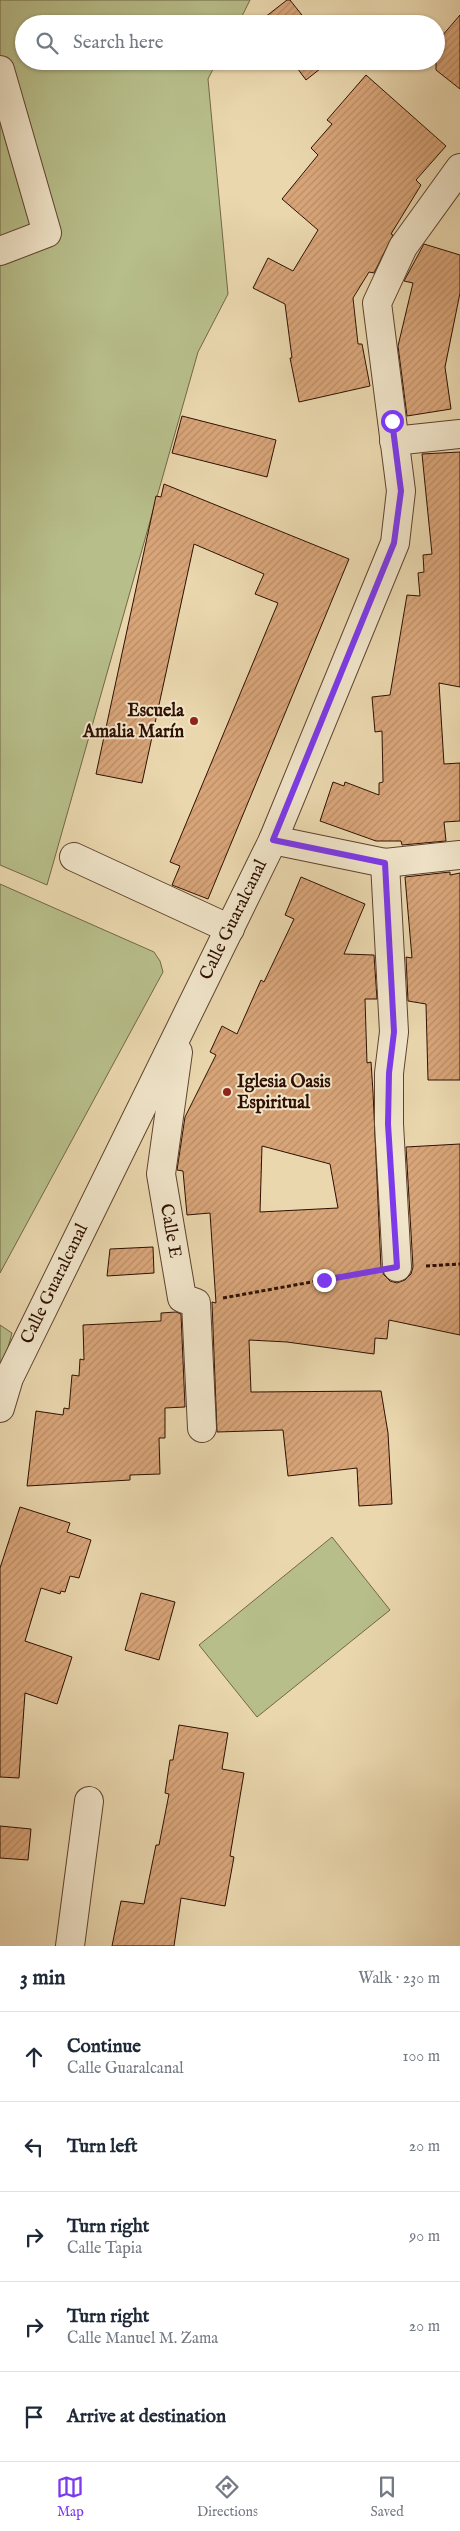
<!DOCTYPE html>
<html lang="en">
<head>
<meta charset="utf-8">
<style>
	:root { --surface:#fff; --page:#f2f2f3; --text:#1f2937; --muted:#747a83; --line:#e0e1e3; --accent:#7c3aed }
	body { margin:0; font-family:"IM FELL English",serif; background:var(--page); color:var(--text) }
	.stop { position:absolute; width:15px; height:15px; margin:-11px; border:4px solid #7c3aed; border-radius:50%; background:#fff }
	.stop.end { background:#7c3aed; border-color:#fff; box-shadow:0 1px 5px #0008 }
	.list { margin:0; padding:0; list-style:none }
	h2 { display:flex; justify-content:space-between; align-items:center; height:65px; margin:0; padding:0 20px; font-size:21px }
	h2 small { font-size:16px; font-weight:400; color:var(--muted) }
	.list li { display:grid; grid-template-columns:32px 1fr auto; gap:15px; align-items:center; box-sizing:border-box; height:90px; padding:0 20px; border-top:1px solid var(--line) }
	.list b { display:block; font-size:19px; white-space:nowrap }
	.list p { margin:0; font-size:16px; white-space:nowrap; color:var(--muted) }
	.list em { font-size:16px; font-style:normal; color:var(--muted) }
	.icon { flex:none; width:28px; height:28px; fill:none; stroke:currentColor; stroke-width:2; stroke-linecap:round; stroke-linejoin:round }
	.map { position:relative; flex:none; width:460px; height:1946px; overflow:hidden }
	.search { position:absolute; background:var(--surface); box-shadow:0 1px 4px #0004; left:15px; right:15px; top:15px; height:55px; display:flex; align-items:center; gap:12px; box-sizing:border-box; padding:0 18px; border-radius:28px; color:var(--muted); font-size:19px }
	.sheet { height:515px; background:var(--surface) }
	nav { display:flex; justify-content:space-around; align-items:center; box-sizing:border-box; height:70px; border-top:1px solid var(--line); background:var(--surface); font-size:14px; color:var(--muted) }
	nav a { display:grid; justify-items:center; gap:2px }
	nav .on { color:var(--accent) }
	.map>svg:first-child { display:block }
	.park { fill:#b7be8a; stroke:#736746 }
	.building { fill:url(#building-hatch); stroke:#2f1003; fill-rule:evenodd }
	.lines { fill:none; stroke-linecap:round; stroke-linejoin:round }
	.minor-casing { stroke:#5e422e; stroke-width:30 }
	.path { stroke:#2f1003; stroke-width:3; stroke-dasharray:4 2.5; stroke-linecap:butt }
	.minor { stroke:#f1e5ca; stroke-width:28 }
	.route { stroke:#7c3aed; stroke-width:6 }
	.poi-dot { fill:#8f2418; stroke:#f1e5ca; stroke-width:2 }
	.labels { text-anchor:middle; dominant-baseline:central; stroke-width:4; stroke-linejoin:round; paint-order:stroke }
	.poi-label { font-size:18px; font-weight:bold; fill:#2f1003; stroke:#f1e5ca; text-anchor:end }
	.street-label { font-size:18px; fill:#2f1003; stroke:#f1e5ca }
</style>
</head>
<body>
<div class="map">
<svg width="460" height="1946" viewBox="0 0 460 1946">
	<defs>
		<pattern id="building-hatch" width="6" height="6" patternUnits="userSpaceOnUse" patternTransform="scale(1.25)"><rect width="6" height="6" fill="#d8a579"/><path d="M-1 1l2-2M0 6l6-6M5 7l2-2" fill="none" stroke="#ba8d67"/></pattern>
	</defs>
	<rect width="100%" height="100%" fill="#ead7ae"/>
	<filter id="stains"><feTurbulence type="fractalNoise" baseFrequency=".004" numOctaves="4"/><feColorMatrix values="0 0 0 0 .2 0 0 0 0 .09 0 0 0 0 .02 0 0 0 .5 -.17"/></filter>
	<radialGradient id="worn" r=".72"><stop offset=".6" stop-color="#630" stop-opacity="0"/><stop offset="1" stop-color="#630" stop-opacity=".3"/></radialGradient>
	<!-- park -->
	<g class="park">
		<polygon points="0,0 250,0 238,24 24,24 24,61 217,61 208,79 228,294 198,352 47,885 0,865"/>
		<polygon points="0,884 154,952 160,961 163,972 0,1273"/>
		<polygon points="0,1325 12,1333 0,1377"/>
		<polygon points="332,1537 390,1610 257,1717 199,1645"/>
	</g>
	<!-- building -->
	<g class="building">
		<polygon points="287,0 290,0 309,24 262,24 260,21"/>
		<polygon points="460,15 460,89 436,70 436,43"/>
		<polygon points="292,61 330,61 306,80"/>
		<polygon points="366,75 446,146 416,180 421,185 391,234 393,235 374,273 369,272 353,298 358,344 362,344 370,386 299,402 290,358 292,358 285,304 253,288 268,258 293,271 318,230 282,199 318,155 311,148 332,124 327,120"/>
		<polygon points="424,244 460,255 460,293 445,367 451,409 407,416 398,346 413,283 404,281"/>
		<polygon points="182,416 276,440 267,477 172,453"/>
		<polygon points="460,452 460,687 439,683 444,764 460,763 460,821 444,822 446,841 402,845 401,841 376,841 320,821 333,782 344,786 345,782 379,795 379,783 383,782 382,731 375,732 372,697 390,695 407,595 420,596 418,573 424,572 423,555 432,554 422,454"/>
		<polygon points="164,484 349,559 208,899 172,885 180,866 170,862 278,603 255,594 264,574 194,544 142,783 96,774 156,496 161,497"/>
		<polygon points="450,872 450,875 460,873 460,1080 428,1080 426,1004 408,1001 406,957 412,958 405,877"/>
		<path d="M301,877L365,904L344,954L374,955L377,999H365L367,1063L371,1062L373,1092L381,1268L384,1275L390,1281L397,1283L405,1280L411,1274L413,1267L406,1147L460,1144V1335L389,1320L387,1339L375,1338L374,1354L287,1342L249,1340L251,1392L381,1391L388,1433L392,1504L359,1506L357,1468L288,1476L283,1430L217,1432L212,1302L216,1303L210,1213L187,1215L183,1171L177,1170L185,1117L216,1055L210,1052L222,1026L237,1034L261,980L264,982L294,919L285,915ZM262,1146L330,1164L338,1208L260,1212Z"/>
		<polygon points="153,1247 154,1273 107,1276 110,1249"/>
		<polygon points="176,1312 181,1314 185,1407 165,1408 165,1438 159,1438 160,1474 130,1475 130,1480 27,1486 36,1411 63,1415 64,1408 69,1409 72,1375 79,1376 80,1359 84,1360 83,1325 161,1321 161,1313"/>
		<polygon points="20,1507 70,1523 67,1532 91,1540 79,1578 70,1576 65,1592 61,1591 60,1594 41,1588 25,1641 72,1657 57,1704 25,1693 19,1778 0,1777 0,1568"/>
		<polygon points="141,1593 175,1602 159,1660 125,1650"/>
		<polygon points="179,1725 228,1733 222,1769 244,1773 230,1856 234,1857 225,1906 181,1898 174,1946 112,1946 121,1901 144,1904 156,1845 159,1845 169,1794 165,1793 170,1760 173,1760"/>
		<polygon points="0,1826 31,1829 28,1860 0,1858"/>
	</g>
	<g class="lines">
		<defs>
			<g id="minor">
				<polyline points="0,70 47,233 0,251"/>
				<polyline points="394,441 460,434"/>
				<polyline points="273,840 385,863 460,855"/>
				<polyline points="74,857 230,929"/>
				<polyline points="385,863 394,1032 389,1073 389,1124 397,1267"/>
				<polyline points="178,1052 161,1174 182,1298 196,1303 202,1428"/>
				<polyline points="0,1408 9,1378 273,840 395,543 401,491 377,303 403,247 460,168"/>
				<polyline points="70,1946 89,1801"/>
			</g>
		</defs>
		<!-- minor casing -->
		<use href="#minor" class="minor-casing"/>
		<!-- path -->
		<g class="path">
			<polyline points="426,1266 460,1264"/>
			<polyline points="223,1298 367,1272"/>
		</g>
		<!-- minor -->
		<use href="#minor" class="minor"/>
	</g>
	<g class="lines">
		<!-- route -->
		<polyline class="route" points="324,1280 397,1267 388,1124 389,1073 394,1032 385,863 273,840 394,543 401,491 392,421"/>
	</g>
	<!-- markers -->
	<g class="poi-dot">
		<circle cx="194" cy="721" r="5"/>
		<circle cx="227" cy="1092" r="5"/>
	</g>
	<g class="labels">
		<!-- poi labels -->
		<g class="poi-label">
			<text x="184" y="711">Escuela<tspan x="184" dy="21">Amalia Marín</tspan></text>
			<text x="237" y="1082" text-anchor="start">Iglesia Oasis<tspan x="237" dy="21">Espiritual</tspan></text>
		</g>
		<!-- street labels -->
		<g class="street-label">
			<text transform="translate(234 920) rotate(-64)">Calle Guaralcanal</text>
			<text transform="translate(170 1231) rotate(80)">Calle E</text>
			<text transform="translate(55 1284) rotate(-64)">Calle Guaralcanal</text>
		</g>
	</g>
	<rect width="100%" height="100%" filter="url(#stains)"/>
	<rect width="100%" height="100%" fill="url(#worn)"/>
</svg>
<div class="stop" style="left:392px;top:421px"></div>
<div class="stop end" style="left:324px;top:1280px"></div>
<div class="search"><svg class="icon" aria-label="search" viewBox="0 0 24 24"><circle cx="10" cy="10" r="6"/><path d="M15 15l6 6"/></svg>Search here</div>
</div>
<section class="sheet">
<h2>3 min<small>Walk · 230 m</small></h2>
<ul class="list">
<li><svg class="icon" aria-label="ahead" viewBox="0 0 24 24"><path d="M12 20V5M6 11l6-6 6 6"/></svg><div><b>Continue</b><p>Calle Guaralcanal</p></div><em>100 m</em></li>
<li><svg class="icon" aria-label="left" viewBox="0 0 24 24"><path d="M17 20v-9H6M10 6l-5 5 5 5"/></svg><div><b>Turn left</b></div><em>20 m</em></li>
<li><svg class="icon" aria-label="right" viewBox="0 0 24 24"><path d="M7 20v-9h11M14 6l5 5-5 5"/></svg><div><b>Turn right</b><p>Calle Tapia</p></div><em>90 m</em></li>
<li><svg class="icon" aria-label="right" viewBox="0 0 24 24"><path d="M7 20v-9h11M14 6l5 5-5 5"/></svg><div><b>Turn right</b><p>Calle Manuel M. Zama</p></div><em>20 m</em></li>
<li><svg class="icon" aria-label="arrive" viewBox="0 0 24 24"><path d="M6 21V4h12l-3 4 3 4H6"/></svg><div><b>Arrive at destination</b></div></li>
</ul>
</section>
<nav>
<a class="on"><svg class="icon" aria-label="map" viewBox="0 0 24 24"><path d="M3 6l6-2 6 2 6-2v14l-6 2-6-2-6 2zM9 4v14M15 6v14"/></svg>Map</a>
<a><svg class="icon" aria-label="directions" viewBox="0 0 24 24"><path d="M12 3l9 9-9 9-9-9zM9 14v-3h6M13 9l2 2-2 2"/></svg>Directions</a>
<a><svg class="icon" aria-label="saved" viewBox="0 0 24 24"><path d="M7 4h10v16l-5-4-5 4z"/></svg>Saved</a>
</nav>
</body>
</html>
